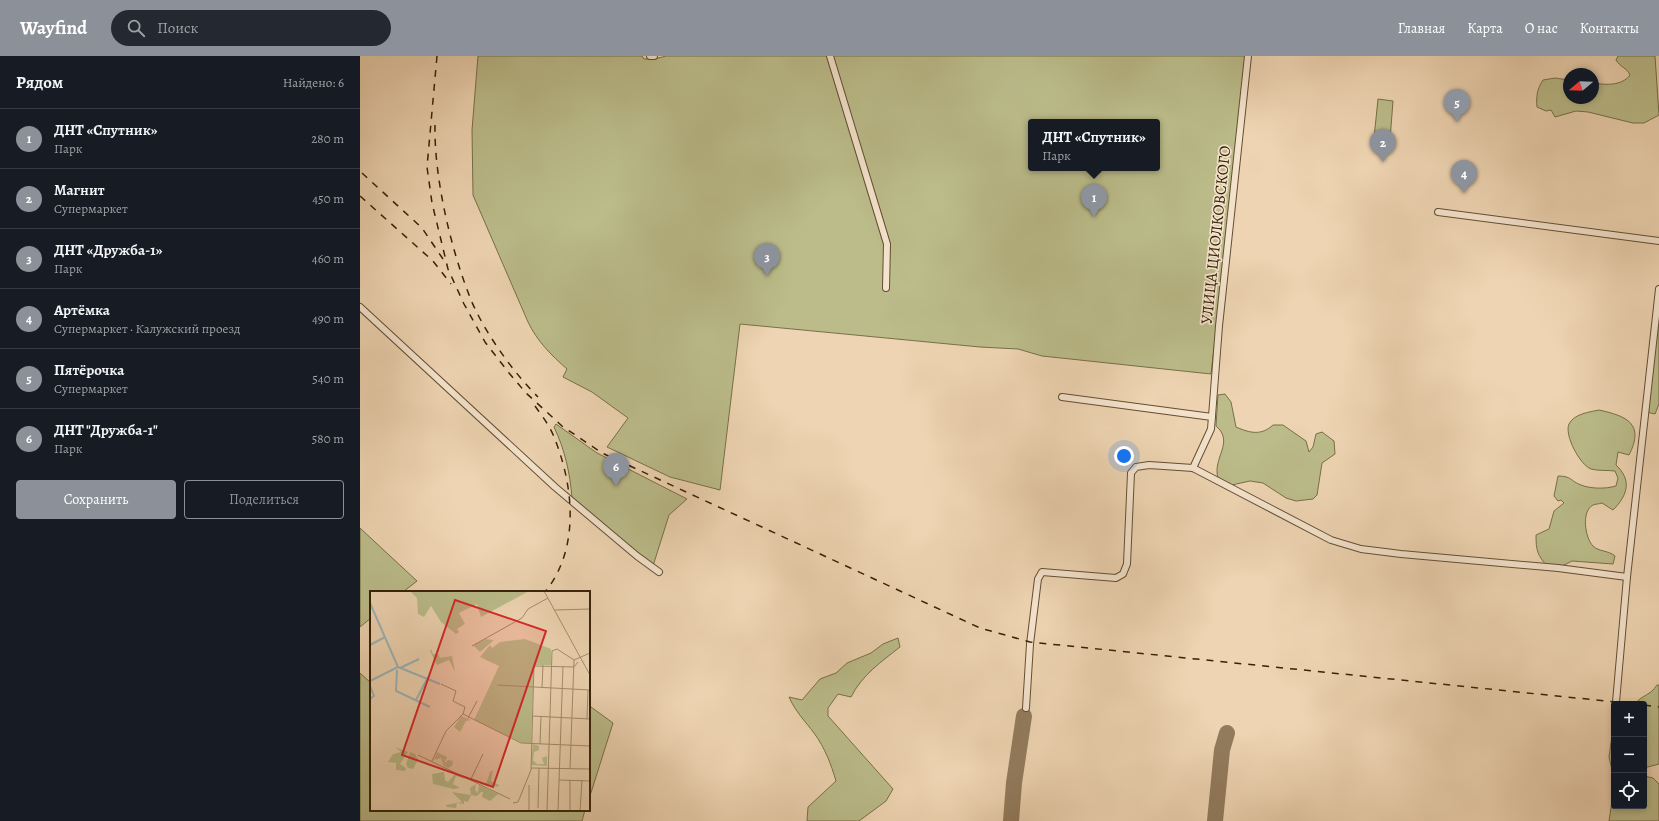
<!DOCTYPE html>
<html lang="ru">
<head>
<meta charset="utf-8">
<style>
	:root { --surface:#171b24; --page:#242831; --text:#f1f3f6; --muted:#9ea1a6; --line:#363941; --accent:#8c9099 }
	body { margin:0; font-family:Alegreya,serif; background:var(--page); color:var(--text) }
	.controls { position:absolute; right:12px; bottom:12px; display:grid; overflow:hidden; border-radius:4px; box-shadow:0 2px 6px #0003 }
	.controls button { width:36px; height:36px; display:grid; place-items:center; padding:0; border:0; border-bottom:1px solid var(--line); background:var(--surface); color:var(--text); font:20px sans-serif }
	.compass { position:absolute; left:1203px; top:12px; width:36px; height:36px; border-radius:50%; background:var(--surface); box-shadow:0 2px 6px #0003; rotate:251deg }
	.you { position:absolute; left:764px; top:400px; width:14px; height:14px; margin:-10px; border:3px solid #fff; border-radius:50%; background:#1a73e8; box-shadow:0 0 0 6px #1a73e833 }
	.badge { display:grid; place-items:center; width:26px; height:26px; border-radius:50%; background:var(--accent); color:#fff; font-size:13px; font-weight:700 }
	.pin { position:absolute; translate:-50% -33px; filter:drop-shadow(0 1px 2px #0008) }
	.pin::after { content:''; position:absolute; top:21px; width:14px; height:12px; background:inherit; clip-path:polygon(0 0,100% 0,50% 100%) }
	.popup { position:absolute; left:668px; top:63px; width:132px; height:52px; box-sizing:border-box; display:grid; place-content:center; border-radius:4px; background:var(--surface); filter:drop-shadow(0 1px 3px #0005); font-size:13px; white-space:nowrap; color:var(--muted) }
	.popup b { font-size:15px; color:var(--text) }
	.popup::after { content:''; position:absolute; left:50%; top:100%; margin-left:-8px; border:8px solid transparent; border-top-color:var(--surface) }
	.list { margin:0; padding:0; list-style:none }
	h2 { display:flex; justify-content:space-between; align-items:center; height:52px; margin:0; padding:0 16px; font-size:17px }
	h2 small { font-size:13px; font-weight:400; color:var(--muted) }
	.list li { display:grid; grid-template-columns:26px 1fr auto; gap:12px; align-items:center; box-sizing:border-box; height:60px; padding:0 16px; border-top:1px solid var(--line) }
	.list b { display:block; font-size:15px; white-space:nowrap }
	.list p { margin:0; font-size:13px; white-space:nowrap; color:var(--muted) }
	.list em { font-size:13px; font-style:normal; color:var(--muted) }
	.actions { display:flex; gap:8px; padding:12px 16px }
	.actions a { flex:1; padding:9px 0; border:1px solid var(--accent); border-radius:4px; text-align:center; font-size:14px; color:var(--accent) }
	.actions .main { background:var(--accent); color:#fff }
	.icon { flex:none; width:22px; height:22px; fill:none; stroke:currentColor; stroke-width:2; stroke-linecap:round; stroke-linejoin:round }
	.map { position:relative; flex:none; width:1299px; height:765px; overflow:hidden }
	header { display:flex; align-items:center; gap:24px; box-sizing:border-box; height:56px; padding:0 20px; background:var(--accent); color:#fff }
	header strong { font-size:19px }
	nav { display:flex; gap:22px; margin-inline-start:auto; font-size:14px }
	.search { width:280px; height:36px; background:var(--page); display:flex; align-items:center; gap:10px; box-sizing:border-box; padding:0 14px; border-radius:22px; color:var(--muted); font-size:15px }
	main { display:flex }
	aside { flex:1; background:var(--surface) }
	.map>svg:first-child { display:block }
	.green { fill:#bbbc8a; stroke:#786f49; fill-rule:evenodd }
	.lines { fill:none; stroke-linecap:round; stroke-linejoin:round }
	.taxiway { stroke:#927b5d; stroke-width:16 }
	.minor-casing { stroke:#644e32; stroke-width:8 }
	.minor { stroke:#f4e3cd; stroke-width:6 }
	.rail { stroke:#362208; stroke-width:1.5; stroke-dasharray:7 7; stroke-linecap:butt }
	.labels { text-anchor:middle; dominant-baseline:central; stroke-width:3.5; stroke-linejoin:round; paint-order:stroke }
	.street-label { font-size:16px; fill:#362208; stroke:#f4e3cd }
	.inset-river { fill:none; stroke:#9eb5b7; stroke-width:2 }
	.inset-road { fill:none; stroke:#a48d6e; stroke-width:1 }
	.view { fill:#d62828; fill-opacity:0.15; stroke:#d62828; stroke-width:2 }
	.inset-edge { fill:none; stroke:#362208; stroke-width:2 }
</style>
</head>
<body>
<header>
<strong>Wayfind</strong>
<div class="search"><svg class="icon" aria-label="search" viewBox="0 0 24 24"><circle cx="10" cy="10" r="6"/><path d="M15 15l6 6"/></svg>Поиск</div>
<nav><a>Главная</a><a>Карта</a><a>О нас</a><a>Контакты</a></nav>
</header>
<main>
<aside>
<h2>Рядом<small>Найдено: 6</small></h2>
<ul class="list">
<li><span class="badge">1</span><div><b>ДНТ «Спутник»</b><p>Парк</p></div><em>280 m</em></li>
<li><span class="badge">2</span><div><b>Магнит</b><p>Супермаркет</p></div><em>450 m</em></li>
<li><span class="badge">3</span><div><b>ДНТ «Дружба-1»</b><p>Парк</p></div><em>460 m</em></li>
<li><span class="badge">4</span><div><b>Артёмка</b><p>Супермаркет · Калужский проезд</p></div><em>490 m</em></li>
<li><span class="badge">5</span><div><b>Пятёрочка</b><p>Супермаркет</p></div><em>540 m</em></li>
<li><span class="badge">6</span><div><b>ДНТ &quot;Дружба-1&quot;</b><p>Парк</p></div><em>580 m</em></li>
</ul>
<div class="actions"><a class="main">Сохранить</a><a>Поделиться</a></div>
</aside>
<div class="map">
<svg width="1299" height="765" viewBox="0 0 1299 765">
	<rect width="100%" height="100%" fill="#eed4b2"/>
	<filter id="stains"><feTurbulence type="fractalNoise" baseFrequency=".005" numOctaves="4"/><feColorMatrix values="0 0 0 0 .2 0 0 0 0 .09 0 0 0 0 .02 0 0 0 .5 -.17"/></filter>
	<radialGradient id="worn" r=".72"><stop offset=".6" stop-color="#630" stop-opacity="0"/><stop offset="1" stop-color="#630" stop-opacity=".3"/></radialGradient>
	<!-- green -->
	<g class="green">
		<path d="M118,0H282L284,3H295L306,0H887L851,318L682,300L658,293L620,291L380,268L360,434L310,421L247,391L268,362L232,336L203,321L207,313C191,299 177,285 168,266L113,139L112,74ZM671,66H797V112H671Z"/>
		<path d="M1258,0H1295L1299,59L1284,67H1273L1228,56L1216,55L1195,61L1191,54L1186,55L1177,51C1176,41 1177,33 1183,24L1195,22L1209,24V42H1233V27C1246,29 1262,30 1270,19C1267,12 1260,11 1256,4Z"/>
		<polygon points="1018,43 1033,45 1030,84 1014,82"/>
		<polygon points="1299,251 1299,348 1295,358 1286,356"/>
		<path d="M865,338L871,346L876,371C890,377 901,380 913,369H923L946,385L949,396L953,391L956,378L962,376L974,385L975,398L962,407L957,439L953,443L936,445L926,442L903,427L890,425L872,429L858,422C852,402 875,386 856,370L858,339Z"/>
		<path d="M1239,354C1267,360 1285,368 1269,399L1258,396L1256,409C1272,424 1268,439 1253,454L1242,447C1239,448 1235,448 1233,449C1221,455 1225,482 1233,490C1239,496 1248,494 1255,500L1253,508L1212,505L1198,512L1188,511C1177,499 1176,494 1176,479L1189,473L1194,455L1204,447L1201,444L1198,445L1194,440L1198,420C1212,420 1210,425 1221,429C1231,433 1246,433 1256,430L1258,422L1255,415C1248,414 1238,415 1231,413C1220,409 1204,379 1209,368C1214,358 1229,356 1239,354Z"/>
		<path d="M196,368L237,397L327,443L309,459L293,510L212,442C210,417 205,394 194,371Z"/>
		<polygon points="0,472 57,525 43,536 11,536 11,562 0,571"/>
		<path d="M538,582L540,591C521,606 502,619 491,641L478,638L468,652V660L533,733L526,745L499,765H447L448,751L476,725C471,708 465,692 454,677C445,665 435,655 429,641L442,644L460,623L476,617L487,607L511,597L523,588Z"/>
		<polygon points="0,617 11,627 11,754 225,754 222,765 0,765"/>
		<path d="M1297,629H1299V708L1284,712V648H1275C1283,638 1290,640 1297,629Z"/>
		<polygon points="231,651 253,667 229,743 229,655"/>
		<polygon points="1254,666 1254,713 1252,714 1249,701"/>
		<polygon points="1284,720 1293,722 1299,728 1299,765 1249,765 1254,732 1254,750 1284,750"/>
	</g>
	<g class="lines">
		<!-- taxiway -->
		<g class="taxiway">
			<polyline points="651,765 654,727 664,660"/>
			<polyline points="855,765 862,694 867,677"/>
		</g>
		<defs>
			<g id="minor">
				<polyline points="290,0 294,0"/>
				<polyline points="470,0 527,188 526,232"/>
				<polyline points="1078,156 1299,185"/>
				<polyline points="0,251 195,431 277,500 299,516"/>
				<polyline points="702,341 852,361"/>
				<polyline points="833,412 851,373 859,270 888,0"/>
				<polyline points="1256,646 1267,521 1299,233"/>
				<polyline points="666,652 670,588 678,523 682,516 756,522 763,518 767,508 771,417 776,411 789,409 833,412 971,484 1001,493 1041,498 1198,512 1267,521"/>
			</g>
		</defs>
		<!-- minor casing -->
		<use href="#minor" class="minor-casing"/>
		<!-- minor -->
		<use href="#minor" class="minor"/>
		<!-- rail -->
		<g class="rail">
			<polyline points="77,0 67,111 72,147 88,213 104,248 125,286 149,317 166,337 202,370 242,397 620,572 670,586 1275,648"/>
			<path d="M75,69C74,122 91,194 111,244C125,277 153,316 178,341"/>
			<polyline points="2,117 62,172 83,203"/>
			<polyline points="0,140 73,205 91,228"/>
			<path d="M175,350C182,360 190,370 194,381C214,430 220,493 185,536"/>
			<polyline points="1284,649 1299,651"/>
		</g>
	</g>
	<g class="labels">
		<!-- street labels -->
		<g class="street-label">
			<text transform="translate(856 179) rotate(-84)">УЛИЦА ЦИОЛКОВСКОГО</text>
		</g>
	</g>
	<!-- overview -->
	<g transform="translate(10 535)">
		<rect width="220" height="220" fill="#eed4b2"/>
		<path d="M40,0H159L111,26L107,13L89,22L95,33L87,38L89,41L86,43L71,31L61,15L54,26L48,23L47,7ZM115,48L124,49L110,61L103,54ZM155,48L181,58V74H164L161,152H152L104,129L129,75L110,66L120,54L122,57L130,51ZM61,58L63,63H68L70,67L82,65L85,81L79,69L67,74L60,60ZM91,125L101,129L96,130L90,141L84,136ZM163,153L169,155V159L164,161L163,169L167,173H174L172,167L177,165V175L161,174ZM25,156L38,161L30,173L36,177L35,180L26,179V172L18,171L23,163L31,161ZM40,161L45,163L48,169L43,178L38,177L36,173ZM67,161L77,166L74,173L78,169L83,170L82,175L78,177L73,174L71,167L64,169ZM123,179L121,190L129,194L128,196L116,193L120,181ZM80,180L98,189L86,185L83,193L90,197L84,198L63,193L62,183L74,181L75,189L78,191L85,183ZM106,193L105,199L108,202L109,194L128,203L120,210L112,206L113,201H111L107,205L101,204L98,211L94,210V213L87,212L86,217L77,216L76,214L92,211L82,201L101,204L100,197Z" fill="#bbbc8a"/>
		<path class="inset-river" d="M0,12L28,76L0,90M0,54L15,46M28,76L70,93M30,77L49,68M27,79L26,100L60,116M0,95L4,105L0,108M46,109L58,86"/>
		<path class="inset-road" d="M174,0L220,84M185,19L220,18M102,55L152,27L158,18L178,7M127,94L220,99M172,97L173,74M93,123L151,152L220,155M162,125L220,128M98,127L107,110M217,128L218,99M170,153L171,125M48,164L140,208M62,170L76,140L93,123L95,116L83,110L86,100L71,93M161,177L220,178M200,178L204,69M101,188L113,163M189,189L220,190M143,212L148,211L161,179L164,75L204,76L208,71M168,217L169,177M159,220V194M177,220L182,60L187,58L204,69L220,62M188,220L193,75M200,220V189M210,220L212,189"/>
		<path class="view" d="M85,9L176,40L123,196L32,164Z"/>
		<rect width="220" height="220" class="inset-edge"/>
	</g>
	<rect width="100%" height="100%" filter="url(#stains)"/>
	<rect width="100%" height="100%" fill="url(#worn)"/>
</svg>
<div class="controls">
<button>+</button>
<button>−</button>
<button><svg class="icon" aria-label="locate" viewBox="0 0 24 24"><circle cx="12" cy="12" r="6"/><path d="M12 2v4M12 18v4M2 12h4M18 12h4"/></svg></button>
</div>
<svg class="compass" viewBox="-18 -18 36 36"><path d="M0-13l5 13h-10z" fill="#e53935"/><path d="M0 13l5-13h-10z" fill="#9ea1a6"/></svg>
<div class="you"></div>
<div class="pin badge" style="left:734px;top:161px">1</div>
<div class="popup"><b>ДНТ «Спутник»</b>Парк</div>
<div class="pin badge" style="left:1023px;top:106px">2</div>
<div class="pin badge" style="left:407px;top:220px">3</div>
<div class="pin badge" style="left:1104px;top:137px">4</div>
<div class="pin badge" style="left:1097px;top:66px">5</div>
<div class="pin badge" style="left:256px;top:430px">6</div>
</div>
</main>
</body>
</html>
